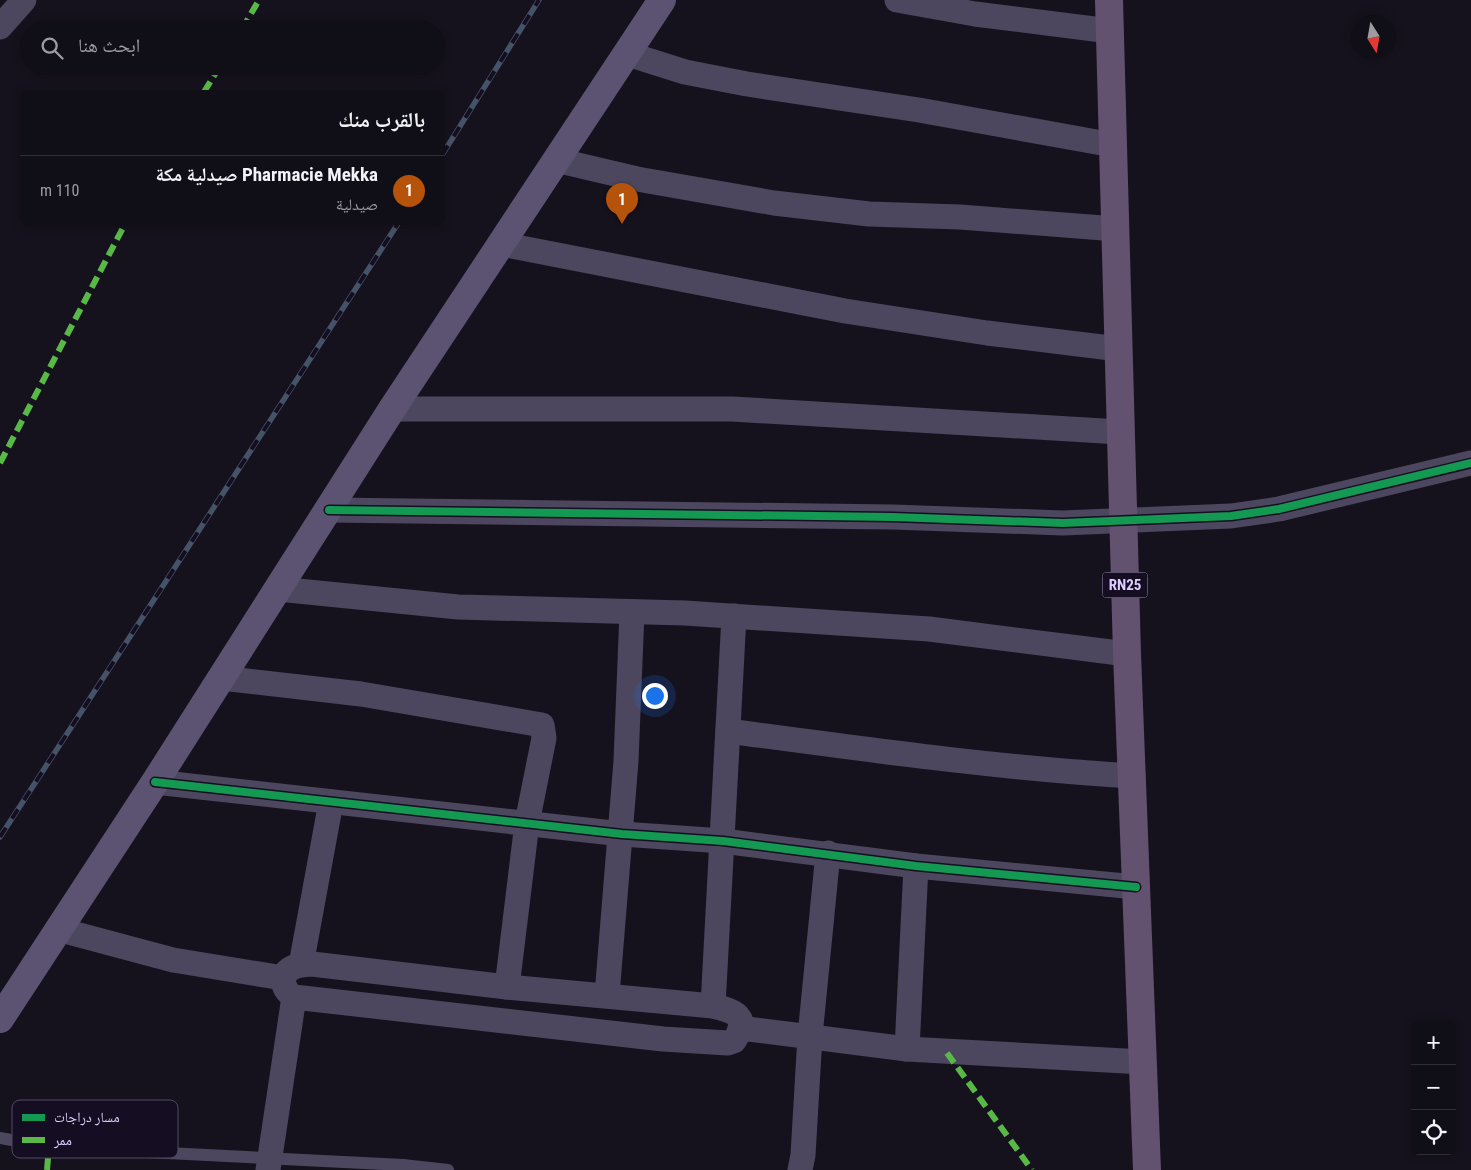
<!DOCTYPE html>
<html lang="ar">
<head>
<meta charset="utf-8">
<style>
	:root { --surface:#100e16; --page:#19171f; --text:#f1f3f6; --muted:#9c9ca1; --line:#302e35; --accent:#b45309 }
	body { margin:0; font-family:"Roboto Condensed","Noto Naskh Arabic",sans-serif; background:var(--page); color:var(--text); direction:rtl }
	.controls { position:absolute; right:15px; bottom:15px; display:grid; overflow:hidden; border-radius:8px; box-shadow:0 2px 8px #0003 }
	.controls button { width:45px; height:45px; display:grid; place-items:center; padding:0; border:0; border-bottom:1px solid var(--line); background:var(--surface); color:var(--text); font:25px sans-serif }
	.compass { position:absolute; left:1351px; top:15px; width:45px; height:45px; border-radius:50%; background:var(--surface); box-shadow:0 2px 8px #0003; rotate:169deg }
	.you { position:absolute; left:654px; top:695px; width:18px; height:18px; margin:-12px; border:4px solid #fff; border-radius:50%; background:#1a73e8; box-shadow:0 0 0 8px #1a73e833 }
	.badge { display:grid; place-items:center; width:32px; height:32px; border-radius:50%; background:var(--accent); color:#fff; font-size:16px; font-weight:700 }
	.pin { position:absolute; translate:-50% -41px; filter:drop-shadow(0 1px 2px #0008) }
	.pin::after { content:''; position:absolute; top:26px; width:18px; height:15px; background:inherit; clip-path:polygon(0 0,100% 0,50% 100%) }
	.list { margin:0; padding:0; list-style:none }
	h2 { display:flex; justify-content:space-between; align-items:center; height:65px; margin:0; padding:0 20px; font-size:21px }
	h2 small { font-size:16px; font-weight:400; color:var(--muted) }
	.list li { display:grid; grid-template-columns:32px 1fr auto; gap:15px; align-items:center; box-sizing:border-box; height:70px; padding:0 20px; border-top:1px solid var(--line) }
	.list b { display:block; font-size:19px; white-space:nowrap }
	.list p { margin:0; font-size:16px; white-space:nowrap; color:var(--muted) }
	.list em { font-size:16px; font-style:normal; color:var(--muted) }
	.icon { flex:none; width:28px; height:28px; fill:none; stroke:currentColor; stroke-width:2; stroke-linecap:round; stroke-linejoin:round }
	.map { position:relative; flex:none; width:1471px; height:1170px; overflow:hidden; direction:ltr }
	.search { position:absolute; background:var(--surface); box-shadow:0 2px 8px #0003; left:20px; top:20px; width:425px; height:55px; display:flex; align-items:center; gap:12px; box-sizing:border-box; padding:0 18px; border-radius:28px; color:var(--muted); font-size:19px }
	.panel { position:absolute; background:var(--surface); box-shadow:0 2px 8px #0003; left:20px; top:90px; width:425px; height:135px; border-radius:8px; direction:rtl }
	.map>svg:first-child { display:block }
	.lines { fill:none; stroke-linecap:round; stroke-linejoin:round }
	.service { stroke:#4c475e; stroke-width:12 }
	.minor { stroke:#4c475e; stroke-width:25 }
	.secondary { stroke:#5b5371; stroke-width:28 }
	.primary { stroke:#62516f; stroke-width:28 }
	.rail-casing { stroke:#455369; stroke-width:5.5 }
	.rail { stroke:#150e22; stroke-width:4; stroke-dasharray:11; stroke-linecap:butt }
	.quiet { stroke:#58b947; stroke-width:6; stroke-dasharray:12 6; stroke-linecap:butt }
	.cycleway-casing { stroke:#150e22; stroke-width:11 }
	.cycleway { stroke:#139951; stroke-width:8 }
	.labels { text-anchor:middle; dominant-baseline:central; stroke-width:4; stroke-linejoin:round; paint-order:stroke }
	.shield { fill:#150e22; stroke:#a195bd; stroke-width:1 }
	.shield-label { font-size:15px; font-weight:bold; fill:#ddcfff }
	.key { fill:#150e22; stroke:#514864; stroke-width:1 }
	.key-label { font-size:14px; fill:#ddcfff }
</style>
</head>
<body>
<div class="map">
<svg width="1471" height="1170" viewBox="0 0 1471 1170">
	<rect width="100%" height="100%" fill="#16121d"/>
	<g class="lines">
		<!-- service -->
		<polyline class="service" points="0,1138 49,1147 403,1165 448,1170"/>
		<!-- minor -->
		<g class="minor">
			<polyline points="897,0 975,14 1110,31"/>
			<polyline points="0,27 24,0"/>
			<polyline points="628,54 685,72 747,84 919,110 1113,145"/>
			<polyline points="556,160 637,179 774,203 869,214 960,217 1116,229"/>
			<polyline points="501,244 845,311 987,333 1119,349"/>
			<polyline points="392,409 732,409 1120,432"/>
			<polyline points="329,510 893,517 1063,523 1231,516 1279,509 1471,463"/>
			<polyline points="278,589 458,607 685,613 929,629 1127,654"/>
			<polyline points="221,678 361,694 542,725 544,738 527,823 507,987"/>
			<path d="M728,731C863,749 997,768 1133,776"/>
			<polyline points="155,782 622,834 723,841 916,866 1136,887"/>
			<polyline points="57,929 173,960 283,978"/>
			<path d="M312,964L507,987L713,1006C734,1011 751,1016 734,1041L728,1043L663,1039L294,997C283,991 278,975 292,968C298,964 305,965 312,964Z"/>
			<polyline points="301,965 331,802"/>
			<polyline points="607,995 626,761 632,612"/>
			<polyline points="713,1006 734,616"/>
			<polyline points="740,1028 907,1049 1143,1062"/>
			<polyline points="907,1049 916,866"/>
			<polyline points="268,1170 294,997"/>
			<polyline points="800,1170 803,1155 810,1036 828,853"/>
		</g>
		<!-- secondary -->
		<polyline class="secondary" points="0,1019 155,782 392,409 662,0"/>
		<!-- primary -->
		<polyline class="primary" points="1109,0 1127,654 1147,1170"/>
		<defs>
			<g id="rail">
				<polyline points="442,155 539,0"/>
				<polyline points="0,837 399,222"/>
			</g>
		</defs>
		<!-- rail casing -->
		<use href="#rail" class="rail-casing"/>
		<!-- rail -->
		<use href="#rail" class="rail"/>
		<!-- quiet -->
		<g class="quiet">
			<polyline points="242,29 259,0"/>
			<polyline points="204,92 220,66"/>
			<polyline points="0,463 126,222"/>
			<polyline points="947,1053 1032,1170"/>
			<polyline points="47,1170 49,1147"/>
		</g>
		<defs>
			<g id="cycleway">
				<polyline points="329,510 893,517 1063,523 1231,516 1279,509 1471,463"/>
				<polyline points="155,782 622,834 723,841 916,866 1136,887"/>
			</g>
		</defs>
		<!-- cycleway casing -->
		<use href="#cycleway" class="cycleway-casing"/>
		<!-- cycleway -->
		<use href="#cycleway" class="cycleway"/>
	</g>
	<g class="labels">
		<!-- shield labels -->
		<rect class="shield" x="1102.5" y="572.5" width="45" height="25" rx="4"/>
		<g class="shield-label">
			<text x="1125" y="585">RN25</text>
		</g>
	</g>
	<!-- legend -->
	<rect x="12" y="1100" width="166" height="58" rx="8" class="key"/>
	<rect x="22" y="1114" width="23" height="7" fill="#139951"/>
	<rect x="22" y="1137" width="23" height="6" fill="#58b947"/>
	<g class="key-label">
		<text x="54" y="1122">مسار دراجات</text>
		<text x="54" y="1145">ممر</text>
	</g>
</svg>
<div class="controls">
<button>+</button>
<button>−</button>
<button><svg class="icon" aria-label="locate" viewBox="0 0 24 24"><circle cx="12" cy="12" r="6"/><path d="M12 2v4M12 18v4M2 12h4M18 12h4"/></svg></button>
</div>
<svg class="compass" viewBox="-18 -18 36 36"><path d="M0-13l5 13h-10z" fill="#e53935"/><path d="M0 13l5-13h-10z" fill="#9c9ca1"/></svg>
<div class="you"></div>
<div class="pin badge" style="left:622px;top:224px">1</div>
<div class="search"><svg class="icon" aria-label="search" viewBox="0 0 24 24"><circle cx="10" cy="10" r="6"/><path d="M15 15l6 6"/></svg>ابحث هنا</div>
<section class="panel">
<h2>بالقرب منك<small></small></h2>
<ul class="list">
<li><span class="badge">1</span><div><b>Pharmacie Mekka صيدلية مكة</b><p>صيدلية</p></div><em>110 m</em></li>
</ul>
</section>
</div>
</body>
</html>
